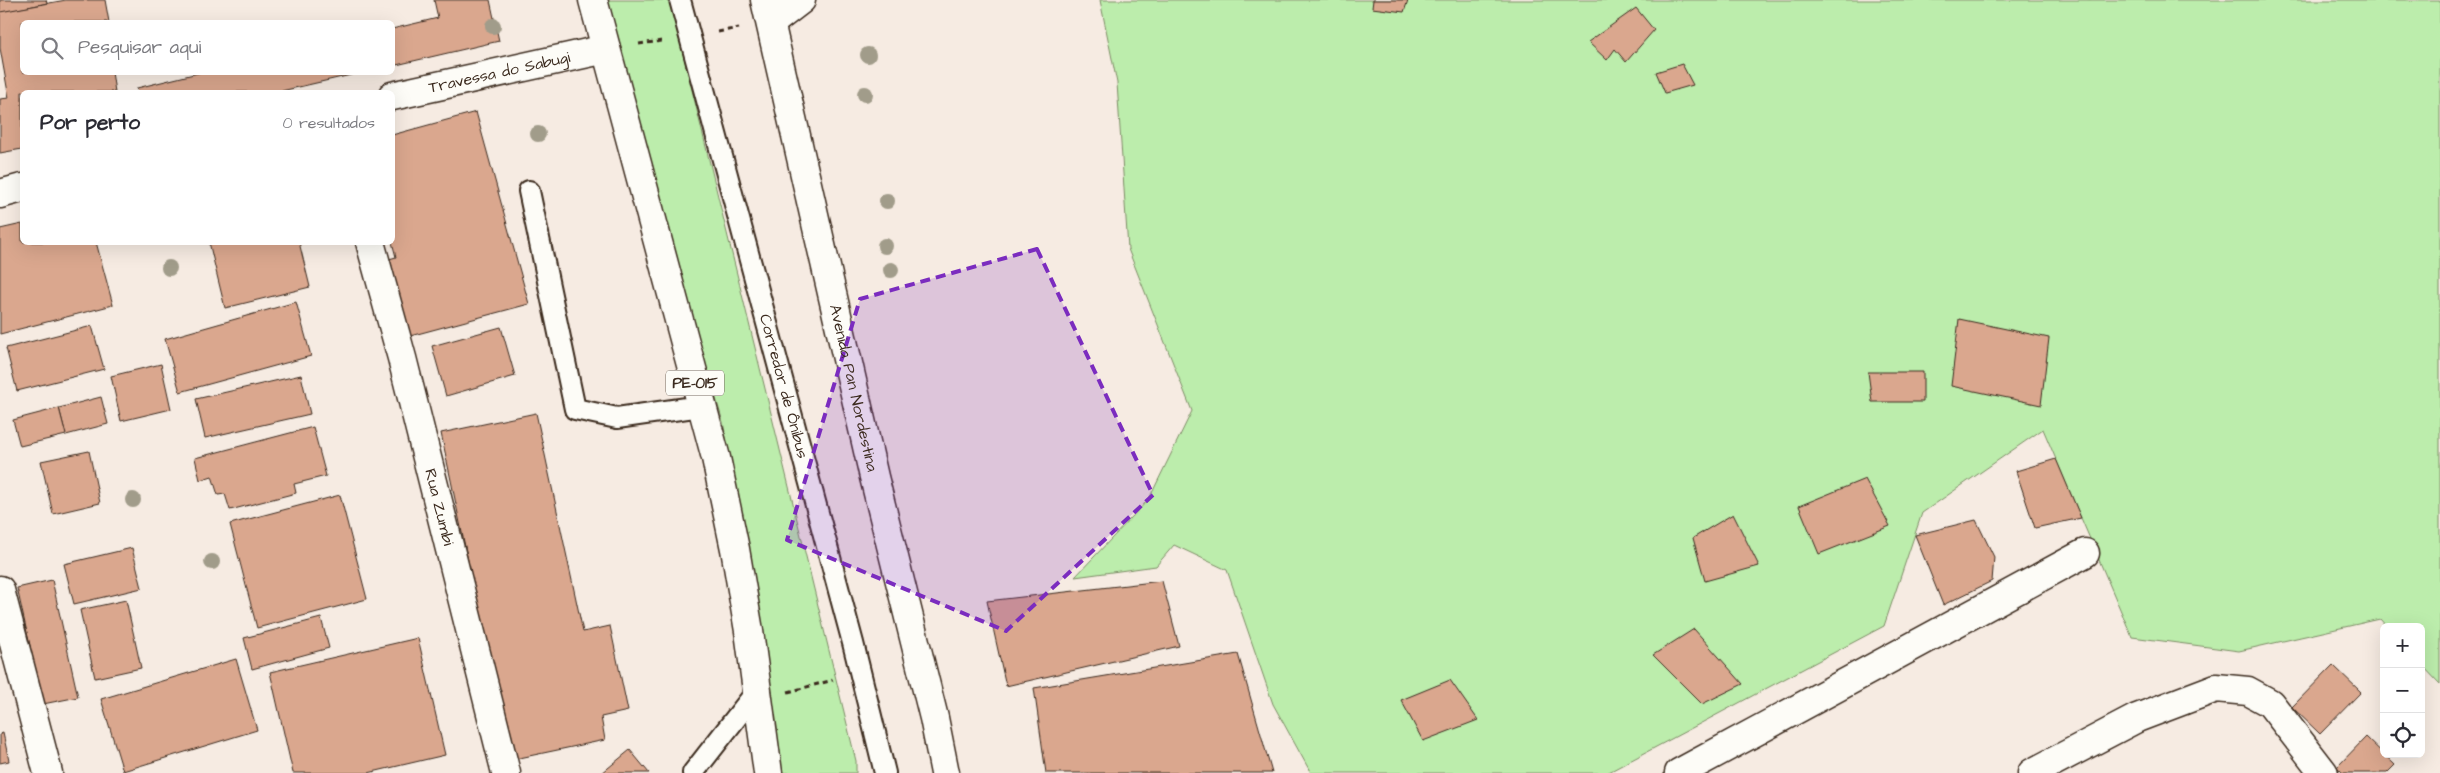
<!DOCTYPE html>
<html lang="pt">
<head>
<meta charset="utf-8">
<style>
	:root { --surface:#fff; --page:#f2f2f3; --text:#2b2b33; --muted:#7c7c81; --line:#e1e1e2 }
	body { margin:0; font-family:"Architects Daughter",sans-serif; background:var(--page); color:var(--text) }
	.controls { position:absolute; right:15px; bottom:15px; display:grid; overflow:hidden; border-radius:8px; box-shadow:0 5px 20px #0002 }
	.controls button { width:45px; height:45px; display:grid; place-items:center; padding:0; border:0; border-bottom:1px solid var(--line); background:var(--surface); color:var(--text); font:25px sans-serif }
	.list { margin:0; padding:0; list-style:none }
	h2 { display:flex; justify-content:space-between; align-items:center; height:65px; margin:0; padding:0 20px; font-size:21px }
	h2 small { font-size:16px; font-weight:400; color:var(--muted) }
	.icon { flex:none; width:28px; height:28px; fill:none; stroke:currentColor; stroke-width:2; stroke-linecap:round; stroke-linejoin:round }
	.map { position:relative; flex:none; width:2440px; height:773px; overflow:hidden }
	.search { position:absolute; background:var(--surface); box-shadow:0 5px 20px #0002; left:20px; top:20px; width:375px; height:55px; display:flex; align-items:center; gap:12px; box-sizing:border-box; padding:0 18px; border-radius:8px; color:var(--muted); font-size:19px }
	.panel { position:absolute; background:var(--surface); box-shadow:0 5px 20px #0002; left:20px; top:90px; width:375px; height:155px; border-radius:8px }
	.map>svg:first-child { display:block }
	.green { fill:#bcedac; stroke:#7c8c65 }
	.building { fill:#daa78e; stroke:#3b2a1e }
	.lines { fill:none; stroke-linecap:round; stroke-linejoin:round }
	.lane-casing { stroke:#3b2a1e; stroke-width:24 }
	.street-casing { stroke:#3b2a1e; stroke-width:31 }
	.secondary-casing { stroke:#3b2a1e; stroke-width:31 }
	.highway-casing { stroke:#3b2a1e; stroke-width:31 }
	.path { stroke:#3b2a1e; stroke-width:3; stroke-dasharray:5 4; stroke-linecap:butt }
	.lane { stroke:#fdfcf7; stroke-width:20 }
	.street { stroke:#fdfcf7; stroke-width:28 }
	.secondary { stroke:#fdfcf7; stroke-width:28 }
	.highway { stroke:#fdfcf7; stroke-width:28 }
	.tree { fill:#a19c8a }
	.marked { fill:#7b2cbf; fill-opacity:0.2; stroke:#7b2cbf; stroke-width:4; stroke-dasharray:10 6; stroke-linejoin:round }
	.labels { text-anchor:middle; dominant-baseline:central; stroke-width:4.5; stroke-linejoin:round; paint-order:stroke }
	.shield { fill:#fdfcf7; stroke:#75695f; stroke-width:1 }
	.shield-label { font-size:15px; font-weight:bold; fill:#3b2a1e }
	.street-label { font-size:16px; fill:#3b2a1e; stroke:#fdfcf7 }
</style>
</head>
<body>
<div class="map">
<svg width="2440" height="773" viewBox="0 0 2440 773">
	<rect width="100%" height="100%" fill="#f6ebe2"/>
	<filter id="ink" filterUnits="userSpaceOnUse"><feTurbulence type="fractalNoise" baseFrequency=".02" numOctaves="2"/><feDisplacementMap in="SourceGraphic" scale="10" xChannelSelector="R" yChannelSelector="G"/><feConvolveMatrix kernelMatrix="1 2 1 2 8 2 1 2 1" color-interpolation-filters="sRGB"/></filter>
	<g filter="url(#ink)">
		<!-- green -->
		<g class="green">
			<polygon points="606,0 670,0 856,761 856,773 780,773 764,635 723,422 661,215"/>
			<polygon points="1100,0 2440,0 2440,684 2421,664 2421,627 2387,627 2380,619 2239,651 2132,637 2043,429 1922,513 1884,626 1607,773 1311,773 1273,704 1227,570 1174,545 1156,566 1075,577 1149,499 1192,411 1128,249 1117,83"/>
		</g>
		<!-- building -->
		<g class="building">
			<polygon points="0,0 46,0 47,3 0,13"/>
			<polygon points="66,0 105,0 109,22 22,22 22,72 112,72 115,92 22,92 22,149 0,153 0,99 9,98 0,48 0,12"/>
			<polygon points="434,0 490,0 499,41 392,66 392,29 438,18"/>
			<polygon points="1373,0 1408,0 1404,12 1372,8"/>
			<polygon points="1636,8 1654,30 1626,62 1615,49 1607,60 1588,42"/>
			<polygon points="1682,64 1693,85 1665,93 1656,72"/>
			<polygon points="202,72 364,72 277,92 138,92 137,88"/>
			<polygon points="476,112 529,304 410,336 389,259 396,257 392,242 392,135"/>
			<polygon points="22,224 22,242 96,242 113,305 0,334 0,229"/>
			<polygon points="209,242 299,242 310,287 225,308"/>
			<polygon points="296,302 311,356 180,392 165,339"/>
			<polygon points="1959,319 2049,338 2041,405 1951,386"/>
			<polygon points="92,326 104,369 17,391 6,348"/>
			<polygon points="501,327 515,376 446,396 432,346"/>
			<polygon points="161,364 171,409 121,421 111,376"/>
			<polygon points="1868,372 1923,372 1923,402 1872,402"/>
			<polygon points="301,375 310,414 205,438 196,399"/>
			<polygon points="101,397 108,424 66,435 59,408"/>
			<polygon points="59,408 66,435 20,446 13,420"/>
			<polygon points="536,413 583,632 610,626 628,711 601,717 605,740 510,760 441,433"/>
			<polygon points="313,427 326,476 294,484 296,493 230,510 225,494 218,495 212,476 200,480 195,458"/>
			<polygon points="89,451 100,503 53,514 41,461"/>
			<polygon points="2056,459 2081,518 2035,528 2016,471"/>
			<polygon points="1865,479 1890,526 1819,554 1799,506"/>
			<polygon points="340,495 367,599 257,628 230,524"/>
			<polygon points="1733,514 1759,566 1705,581 1693,538"/>
			<polygon points="1976,520 1994,557 1992,581 1943,605 1915,535"/>
			<polygon points="132,548 142,588 74,604 64,564"/>
			<polygon points="52,580 78,697 43,704 17,588"/>
			<polygon points="1162,581 1179,646 1006,686 987,601"/>
			<polygon points="126,600 141,668 95,678 80,610"/>
			<polygon points="321,618 329,648 252,669 244,638"/>
			<polygon points="1694,629 1743,684 1702,704 1653,655"/>
			<polygon points="418,638 445,755 368,773 293,773 270,672"/>
			<polygon points="1238,654 1272,773 1046,773 1034,688"/>
			<polygon points="236,659 257,730 123,771 101,699"/>
			<polygon points="2333,665 2361,692 2320,734 2292,707"/>
			<polygon points="1450,680 1478,720 1423,741 1401,700"/>
			<polygon points="3,733 9,761 0,763 0,734"/>
			<polygon points="2366,737 2395,765 2387,773 2343,773 2337,767"/>
			<polygon points="630,750 649,773 602,773"/>
		</g>
		<g class="lines">
			<defs>
				<g id="lane">
					<path id="s1" d="M680,0L853,643L885,773"/>
					<polyline points="529,191 575,409 617,418 701,406"/>
					<polyline points="693,773 757,691"/>
				</g>
				<g id="street">
					<path id="s2" d="M392,96L606,49"/>
					<polyline points="0,194 22,188"/>
					<path id="s3" d="M370,242L402,358L506,773"/>
					<polyline points="1679,773 2085,553"/>
					<polyline points="2032,773 2137,718 2216,688 2248,691 2270,703 2324,773"/>
				</g>
				<g id="secondary">
					<polyline points="771,23 801,0"/>
					<polyline points="0,590 48,773"/>
				</g>
				<g id="highway">
					<polyline points="593,0 716,458 735,549 749,631 768,773"/>
					<path id="s4" d="M765,0L874,477L934,718L945,773"/>
				</g>
			</defs>
			<!-- lane casing -->
			<use href="#lane" class="lane-casing"/>
			<!-- street casing -->
			<use href="#street" class="street-casing"/>
			<!-- secondary casing -->
			<use href="#secondary" class="secondary-casing"/>
			<!-- highway casing -->
			<use href="#highway" class="highway-casing"/>
			<!-- path -->
			<g class="path">
				<polyline points="718,32 739,28"/>
				<polyline points="639,44 662,41"/>
				<polyline points="788,692 833,680"/>
			</g>
			<!-- lane -->
			<use href="#lane" class="lane"/>
			<!-- street -->
			<use href="#street" class="street"/>
			<!-- secondary -->
			<use href="#secondary" class="secondary"/>
			<!-- highway -->
			<use href="#highway" class="highway"/>
		</g>
		<!-- trees -->
		<g class="tree">
			<circle cx="493" cy="26" r="8"/>
			<circle cx="868" cy="55" r="8"/>
			<circle cx="865" cy="94" r="8"/>
			<circle cx="538" cy="134" r="8"/>
			<circle cx="887" cy="201" r="8"/>
			<circle cx="885" cy="246" r="8"/>
			<circle cx="169" cy="268" r="8"/>
			<circle cx="891" cy="270" r="8"/>
			<circle cx="133" cy="500" r="8"/>
			<circle cx="212" cy="562" r="8"/>
		</g>
	</g>
	<!-- marked area -->
	<path class="marked" d="M1037,249L1153,495L1006,631L787,540L860,299Z"/>
	<g class="labels">
		<!-- shield labels -->
		<rect class="shield" x="666" y="370.5" width="58" height="25" rx="4"/>
		<g class="shield-label">
			<text x="695" y="383">PE-015</text>
		</g>
		<!-- street labels -->
		<g class="street-label">
			<text stroke="none"><textPath href="#s2" startOffset="110">Travessa do Sabugi</textPath></text>
			<text stroke="none"><textPath href="#s1" startOffset="400">Corredor de Ônibus</textPath></text>
			<text stroke="none"><textPath href="#s4" startOffset="398">Avenida Pan Nordestina</textPath></text>
			<text stroke="none"><textPath href="#s3" startOffset="274">Rua Zumbi</textPath></text>
		</g>
	</g>
</svg>
<div class="controls">
<button>+</button>
<button>−</button>
<button><svg class="icon" aria-label="locate" viewBox="0 0 24 24"><circle cx="12" cy="12" r="6"/><path d="M12 2v4M12 18v4M2 12h4M18 12h4"/></svg></button>
</div>
<div class="search"><svg class="icon" aria-label="search" viewBox="0 0 24 24"><circle cx="10" cy="10" r="6"/><path d="M15 15l6 6"/></svg>Pesquisar aqui</div>
<section class="panel">
<h2>Por perto<small>0 resultados</small></h2>
<ul class="list">
</ul>
</section>
</div>
</body>
</html>
